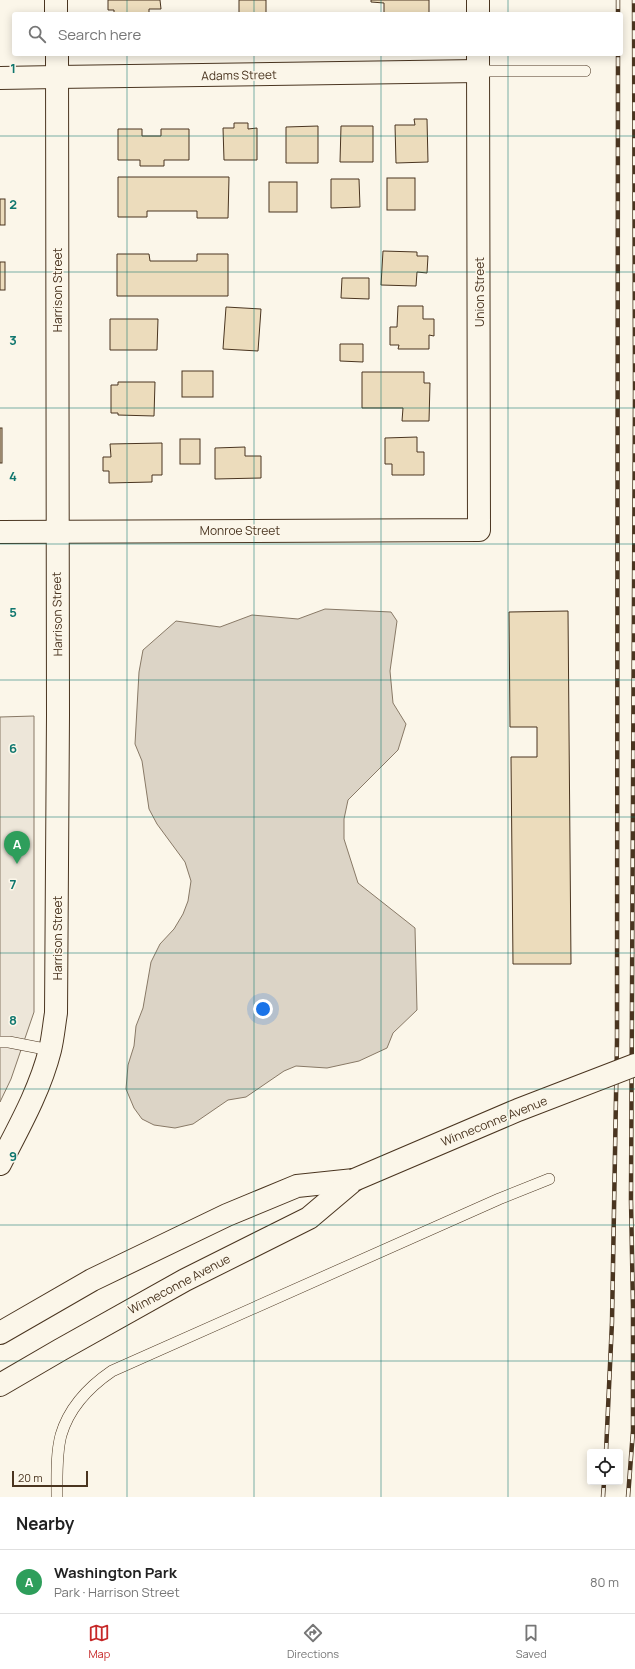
<!DOCTYPE html>
<html lang="en">
<head>
<meta charset="utf-8">
<style>
	:root { --surface:#fff; --page:#f2f2f2; --text:#222; --muted:#767676; --line:#e0e0e0; --accent:#c62828 }
	body { margin:0; font-family:Manrope,sans-serif; background:var(--page); color:var(--text) }
	.controls { position:absolute; right:12px; bottom:12px; display:grid; overflow:hidden; border-radius:4px; box-shadow:0 2px 10px #0003 }
	.controls button { width:36px; height:36px; display:grid; place-items:center; padding:0; border:0; border-bottom:1px solid var(--line); background:var(--surface); color:var(--text); font:20px sans-serif }
	.scale { position:absolute; left:12px; bottom:10px; width:76px; box-sizing:border-box; padding-left:4px; border:2px solid #4a3520; border-top:0; font-size:11px; line-height:14px; white-space:nowrap; color:#4a3520; -webkit-text-stroke:3px #fbf6e9; paint-order:stroke }
	.you { position:absolute; left:263px; top:1009px; width:14px; height:14px; margin:-10px; border:3px solid #fff; border-radius:50%; background:#1a73e8; box-shadow:0 0 0 6px #1a73e833 }
	.badge { display:grid; place-items:center; width:26px; height:26px; border-radius:50%; background:var(--accent); color:#fff; font-size:13px; font-weight:700 }
	.pin { position:absolute; translate:-50% -33px; filter:drop-shadow(0 1px 2px #0008) }
	.pin::after { content:''; position:absolute; top:21px; width:14px; height:12px; background:inherit; clip-path:polygon(0 0,100% 0,50% 100%) }
	.list { margin:0; padding:0; list-style:none }
	h2 { display:flex; justify-content:space-between; align-items:center; height:52px; margin:0; padding:0 16px; font-size:17px }
	h2 small { font-size:13px; font-weight:400; color:var(--muted) }
	.list li { display:grid; grid-template-columns:26px 1fr auto; gap:12px; align-items:center; box-sizing:border-box; height:64px; padding:0 16px; border-top:1px solid var(--line) }
	.list b { display:block; font-size:15px; white-space:nowrap }
	.list p { margin:0; font-size:13px; white-space:nowrap; color:var(--muted) }
	.list em { font-size:13px; font-style:normal; color:var(--muted) }
	.icon { flex:none; width:22px; height:22px; fill:none; stroke:currentColor; stroke-width:2; stroke-linecap:round; stroke-linejoin:round }
	.map { position:relative; flex:none; width:635px; height:1497px; overflow:hidden }
	.search { position:absolute; background:var(--surface); box-shadow:0 2px 10px #0003; left:12px; right:12px; top:12px; height:44px; display:flex; align-items:center; gap:10px; box-sizing:border-box; padding:0 14px; border-radius:4px; color:var(--muted); font-size:15px }
	.sheet { height:116px; background:var(--surface) }
	nav { display:flex; justify-content:space-around; align-items:center; box-sizing:border-box; height:56px; border-top:1px solid var(--line); background:var(--surface); font-size:11px; color:var(--muted) }
	nav a { display:grid; justify-items:center; gap:2px }
	nav .on { color:var(--accent) }
	.map>svg:first-child { display:block }
	.green { fill:#ede6d9; stroke:#887966 }
	.water { fill:#dcd4c6; stroke:#887966 }
	.building { fill:#ecdcbc; stroke:#4a3520 }
	.lines { fill:none; stroke-linecap:round; stroke-linejoin:round }
	.service-casing { stroke:#4a3520; stroke-width:12 }
	.minor-casing { stroke:#4a3520; stroke-width:24 }
	.tertiary-casing { stroke:#4a3520; stroke-width:24 }
	.primary-casing { stroke:#4a3520; stroke-width:24 }
	.service { stroke:#fbf6e9; stroke-width:11 }
	.minor { stroke:#fbf6e9; stroke-width:22 }
	.tertiary { stroke:#fbf6e9; stroke-width:22 }
	.primary { stroke:#fbf6e9; stroke-width:22 }
	.rail-casing { stroke:#4a3520; stroke-width:4.5 }
	.rail { stroke:#fbf6e9; stroke-width:3; stroke-dasharray:9; stroke-linecap:butt }
	.primary-bridge-casing { stroke:#4a3520; stroke-width:24; stroke-linecap:butt }
	.primary-bridge { stroke:#fbf6e9; stroke-width:22 }
	.grid { fill:none; stroke:#0f766e; stroke-width:1; stroke-opacity:0.55 }
	.labels { text-anchor:middle; dominant-baseline:central; stroke-width:3; stroke-linejoin:round; paint-order:stroke }
	.street-label { font-size:12px; fill:#4a3520; stroke:#fbf6e9 }
	.grid-label { font-size:13px; text-anchor:middle; font-weight:bold; fill:#0f766e; stroke:#fbf6e9; stroke-width:3; stroke-linejoin:round; paint-order:stroke }
</style>
</head>
<body>
<div class="map">
<svg width="635" height="1497" viewBox="0 0 635 1497">
	<rect width="100%" height="100%" fill="#fbf6e9"/>
	<!-- green -->
	<polygon class="green" points="34,716 34,1012 11,1079 0,1102 0,717"/>
	<!-- water -->
	<polygon class="water" points="325,609 391,612 397,621 390,671 393,703 406,724 398,750 348,800 344,819 344,839 358,883 415,928 417,1010 393,1033 387,1048 359,1061 327,1068 296,1066 284,1071 246,1097 228,1100 193,1124 175,1128 154,1125 142,1119 134,1108 126,1089 128,1065 134,1046 136,1026 143,1008 151,962 160,944 174,929 183,914 188,901 191,881 185,862 157,824 149,809 142,761 135,744 139,672 143,650 176,621 220,627 252,615 298,619"/>
	<!-- building -->
	<g class="building">
		<polygon points="108,0 160,0 161,9 149,9 149,14 114,14 114,10 108,10"/>
		<rect x="239" y="0" width="27" height="14"/>
		<polygon points="371,0 429,0 429,14 384,14 384,3 371,2"/>
		<polygon points="414,119 427,119 428,162 396,163 395,125 415,125"/>
		<polygon points="234,123 248,123 248,129 257,128 257,160 224,160 223,128 234,128"/>
		<polygon points="318,126 318,163 286,163 286,127"/>
		<polygon points="341,126 373,126 373,162 340,162"/>
		<polygon points="118,129 142,129 142,136 161,136 161,129 189,129 189,160 164,160 164,166 140,166 140,160 118,160"/>
		<polygon points="118,177 229,177 228,218 197,218 197,211 147,211 147,217 118,217"/>
		<rect x="387" y="178" width="28" height="32"/>
		<polygon points="331,179 359,179 360,207 331,208"/>
		<rect x="269" y="182" width="28" height="30"/>
		<rect x="0" y="199" width="5" height="26"/>
		<polygon points="383,251 417,252 417,256 428,256 427,273 417,272 416,286 381,285"/>
		<polygon points="117,254 149,254 150,261 197,261 197,254 228,254 228,296 117,296"/>
		<rect x="0" y="262" width="5" height="28"/>
		<polygon points="342,278 369,278 369,299 341,298"/>
		<polygon points="398,306 423,306 423,319 434,319 434,336 429,335 429,349 398,349 399,345 390,345 390,327 397,327"/>
		<polygon points="226,307 261,309 258,351 223,349"/>
		<polygon points="110,319 158,319 157,350 110,350"/>
		<polygon points="340,344 363,344 363,362 340,361"/>
		<rect x="182" y="371" width="31" height="26"/>
		<polygon points="362,372 424,372 424,383 430,383 429,421 402,421 403,408 362,408"/>
		<polygon points="118,382 155,382 154,416 118,415 118,413 111,413 111,385 118,385"/>
		<rect x="0" y="428" width="2" height="35"/>
		<polygon points="417,437 417,452 424,452 424,475 392,475 392,464 385,464 385,438"/>
		<rect x="180" y="439" width="20" height="25"/>
		<polygon points="162,443 162,475 152,475 152,482 109,483 109,471 103,471 103,457 111,457 110,444"/>
		<polygon points="245,447 245,456 261,456 261,478 215,479 215,448"/>
		<polygon points="568,611 571,964 513,964 511,757 537,757 537,727 510,727 509,612"/>
	</g>
	<g class="lines">
		<defs>
			<g id="service">
				<polyline points="478,71 585,71"/>
				<polyline points="0,1042 9,1042 50,1050"/>
				<path d="M57,1497C57,1477 56,1454 61,1435C69,1408 90,1386 112,1371L499,1199L549,1179"/>
			</g>
			<g id="minor">
				<polyline points="478,14 478,0"/>
				<polyline points="57,77 478,71"/>
				<polyline points="0,532 479,530 478,54"/>
			</g>
			<g id="tertiary">
				<polyline points="56,0 56,14"/>
				<polyline points="0,78 57,77"/>
				<path d="M0,1164C19,1127 40,1090 50,1050C53,1038 54,1025 56,1013L58,715L57,54"/>
			</g>
			<g id="primary">
				<polyline points="0,1333 92,1280 227,1215 297,1186 354,1180"/>
				<polyline points="0,1385 60,1350 185,1280 309,1218 354,1180"/>
			</g>
		</defs>
		<!-- service casing -->
		<use href="#service" class="service-casing"/>
		<!-- minor casing -->
		<use href="#minor" class="minor-casing"/>
		<!-- tertiary casing -->
		<use href="#tertiary" class="tertiary-casing"/>
		<!-- primary casing -->
		<use href="#primary" class="primary-casing"/>
		<!-- service -->
		<use href="#service" class="service"/>
		<!-- minor -->
		<use href="#minor" class="minor"/>
		<!-- tertiary -->
		<use href="#tertiary" class="tertiary"/>
		<!-- primary -->
		<use href="#primary" class="primary"/>
		<defs>
			<g id="rail">
				<polyline points="618,0 618,14"/>
				<polyline points="606,1452 612,1322 617,1041 618,54"/>
				<polyline points="603,1497 604,1482"/>
				<polyline points="628,1497 633,1431 633,1307 631,1200 635,392 634,0"/>
			</g>
		</defs>
		<!-- rail casing -->
		<use href="#rail" class="rail-casing"/>
		<!-- rail -->
		<use href="#rail" class="rail"/>
		<defs>
			<polyline id="primary-bridge" points="354,1180 518,1110 635,1065"/>
		</defs>
		<!-- primary-bridge casing -->
		<use href="#primary-bridge" class="primary-bridge-casing"/>
		<!-- primary-bridge -->
		<use href="#primary-bridge" class="primary-bridge"/>
	</g>
	<!-- grid -->
	<path class="grid" d="M127,0V14M254,0V14M381,0V14M508,0V14M127,54V1497M254,54V1497M381,54V1497M508,54V1497M0,136H635M0,272H635M0,408H635M0,544H635M0,680H635M0,817H635M0,953H635M0,1089H635M0,1225H635M0,1361H635"/>
	<g class="labels">
		<!-- street labels -->
		<g class="street-label">
			<text transform="translate(239 75) rotate(-1)">Adams Street</text>
			<text transform="translate(57 290) rotate(-90)">Harrison Street</text>
			<text transform="translate(479 292) rotate(-90)">Union Street</text>
			<text x="240" y="530">Monroe Street</text>
			<text transform="translate(57 614) rotate(-91)">Harrison Street</text>
			<text transform="translate(57 938) rotate(-90)">Harrison Street</text>
			<text transform="translate(494 1121) rotate(-22)">Winneconne Avenue</text>
			<text transform="translate(179 1284) rotate(-28)">Winneconne Avenue</text>
		</g>
	</g>
	<g class="grid-label">
		<text x="13" y="73">1</text>
		<text x="13" y="209">2</text>
		<text x="13" y="345">3</text>
		<text x="13" y="481">4</text>
		<text x="13" y="617">5</text>
		<text x="13" y="753">6</text>
		<text x="13" y="889">7</text>
		<text x="13" y="1025">8</text>
		<text x="13" y="1161">9</text>
	</g>
</svg>
<div class="controls">
<button><svg class="icon" aria-label="locate" viewBox="0 0 24 24"><circle cx="12" cy="12" r="6"/><path d="M12 2v4M12 18v4M2 12h4M18 12h4"/></svg></button>
</div>
<div class="scale">20 m</div>
<div class="you"></div>
<div class="pin badge" style="left:17px;top:864px;background:#2e9e5b">A</div>
<div class="search"><svg class="icon" aria-label="search" viewBox="0 0 24 24"><circle cx="10" cy="10" r="6"/><path d="M15 15l6 6"/></svg>Search here</div>
</div>
<section class="sheet">
<h2>Nearby<small></small></h2>
<ul class="list">
<li><span class="badge" style="background:#2e9e5b">A</span><div><b>Washington Park</b><p>Park · Harrison Street</p></div><em>80 m</em></li>
</ul>
</section>
<nav>
<a class="on"><svg class="icon" aria-label="map" viewBox="0 0 24 24"><path d="M3 6l6-2 6 2 6-2v14l-6 2-6-2-6 2zM9 4v14M15 6v14"/></svg>Map</a>
<a><svg class="icon" aria-label="directions" viewBox="0 0 24 24"><path d="M12 3l9 9-9 9-9-9zM9 14v-3h6M13 9l2 2-2 2"/></svg>Directions</a>
<a><svg class="icon" aria-label="saved" viewBox="0 0 24 24"><path d="M7 4h10v16l-5-4-5 4z"/></svg>Saved</a>
</nav>
</body>
</html>
